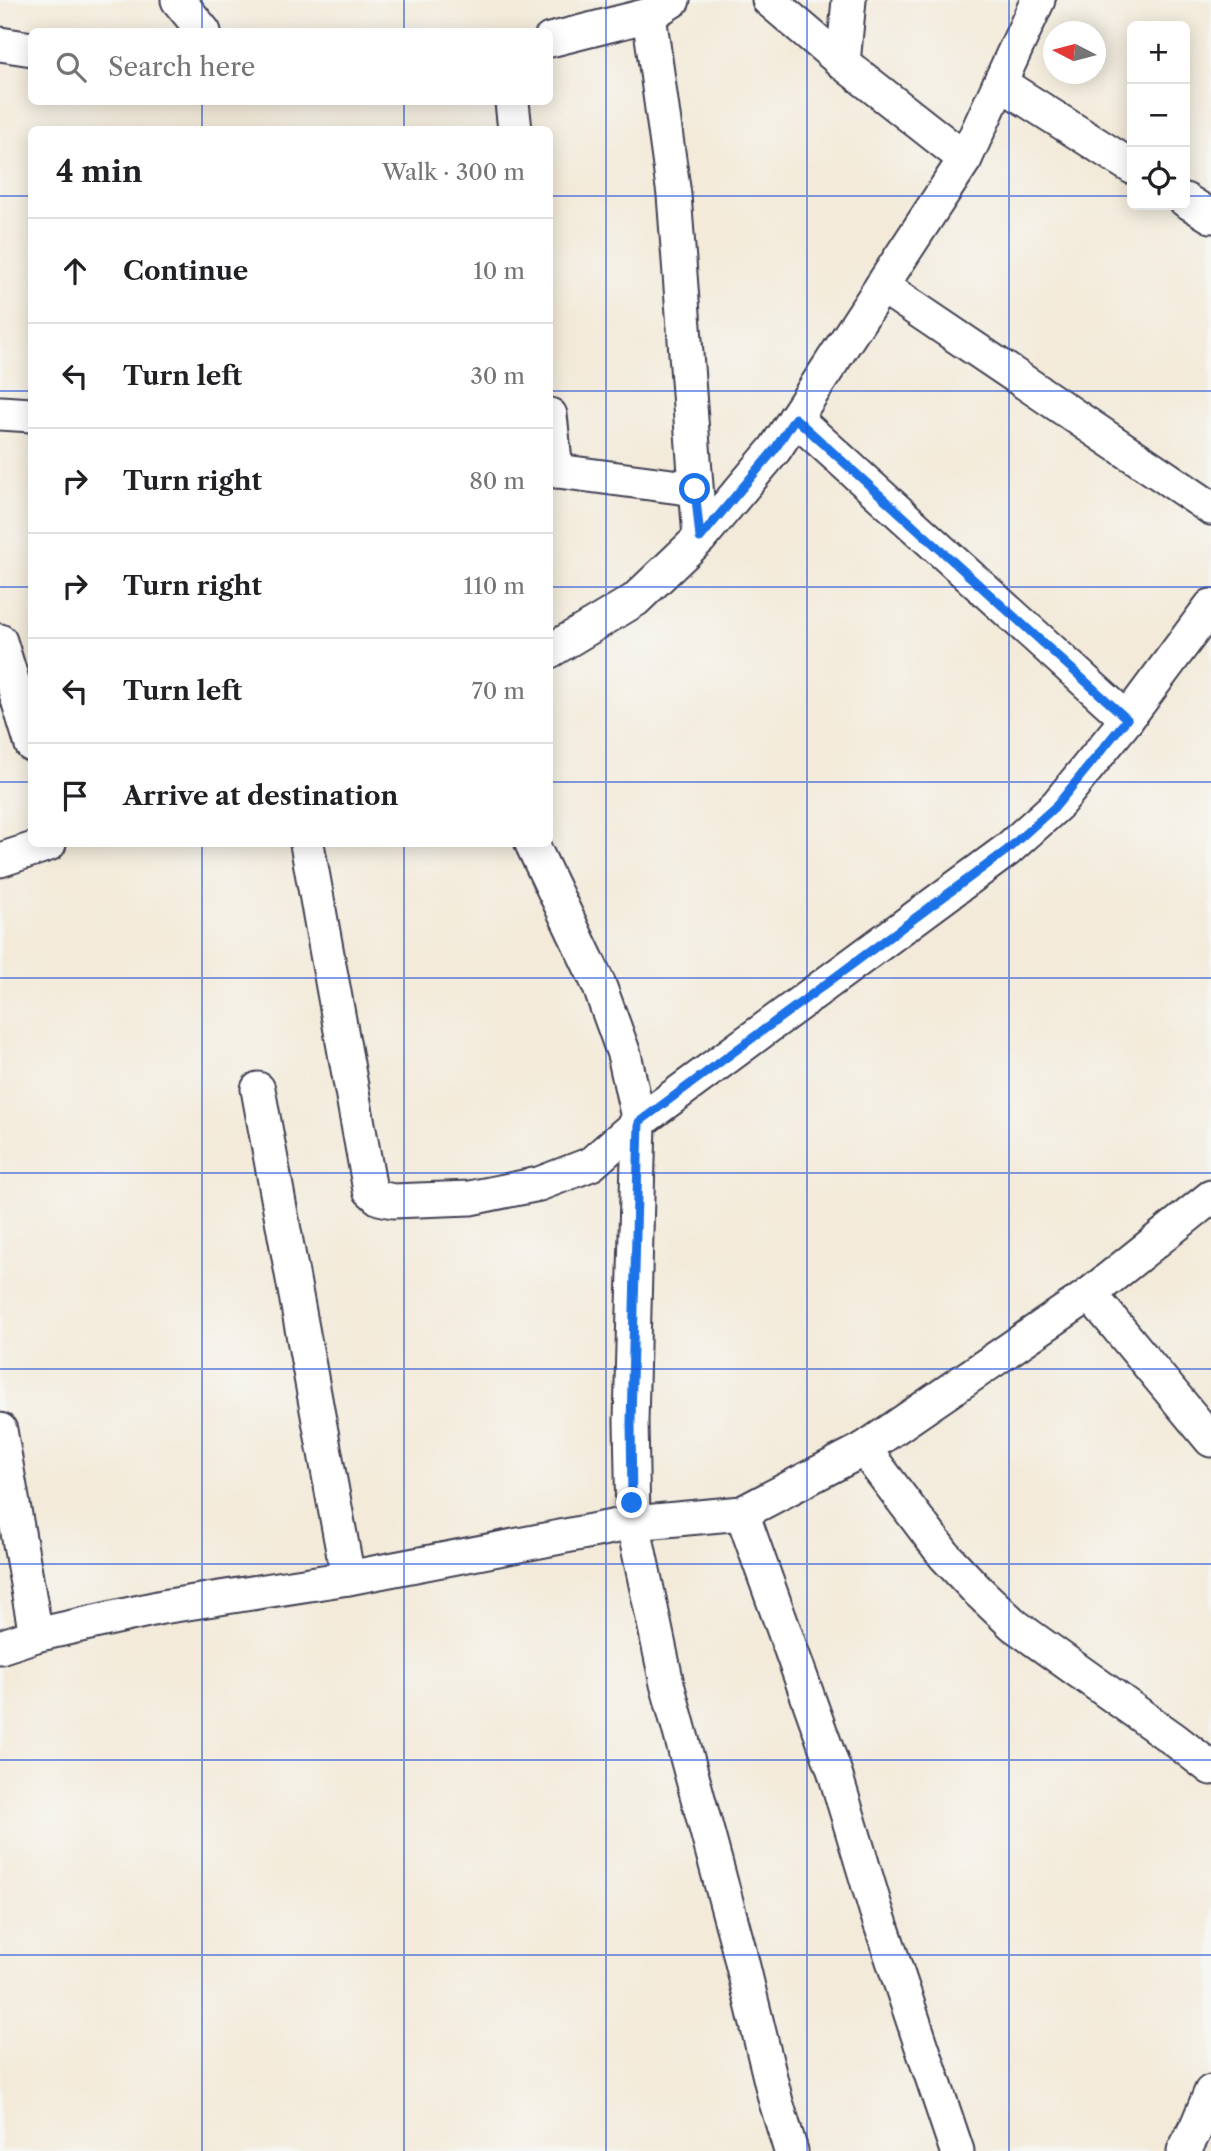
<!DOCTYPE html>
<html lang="en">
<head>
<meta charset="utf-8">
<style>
	:root { --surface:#fff; --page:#f2f2f2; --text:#202124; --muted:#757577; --line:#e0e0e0 }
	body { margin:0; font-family:"Libre Caslon Text",serif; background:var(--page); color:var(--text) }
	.controls { position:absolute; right:21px; top:21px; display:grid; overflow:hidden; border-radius:10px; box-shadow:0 4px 18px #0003 }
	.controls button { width:63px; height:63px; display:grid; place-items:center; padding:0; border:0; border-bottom:2px solid var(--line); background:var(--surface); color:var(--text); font:35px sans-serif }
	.compass { position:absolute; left:1043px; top:21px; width:63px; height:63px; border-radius:50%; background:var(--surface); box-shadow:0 4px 18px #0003; rotate:276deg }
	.stop { position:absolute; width:21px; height:21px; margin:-16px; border:5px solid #1a73e8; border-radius:50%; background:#fff }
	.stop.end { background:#1a73e8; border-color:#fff; box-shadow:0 2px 7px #0008 }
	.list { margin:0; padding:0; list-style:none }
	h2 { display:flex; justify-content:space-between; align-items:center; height:91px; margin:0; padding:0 28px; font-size:30px }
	h2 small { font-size:23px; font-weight:400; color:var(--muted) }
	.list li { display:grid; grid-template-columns:46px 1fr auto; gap:21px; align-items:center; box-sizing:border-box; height:105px; padding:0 28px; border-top:2px solid var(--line) }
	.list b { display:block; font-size:26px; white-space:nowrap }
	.list em { font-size:23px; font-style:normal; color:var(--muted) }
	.icon { flex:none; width:38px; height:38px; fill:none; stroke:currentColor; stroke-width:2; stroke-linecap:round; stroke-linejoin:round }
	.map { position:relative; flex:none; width:1211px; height:2151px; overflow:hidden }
	.search { position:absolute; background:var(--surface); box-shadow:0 4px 18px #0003; left:28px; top:28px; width:525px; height:77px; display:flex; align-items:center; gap:18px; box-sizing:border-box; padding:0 24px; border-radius:10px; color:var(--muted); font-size:26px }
	.panel { position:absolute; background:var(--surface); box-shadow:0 4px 18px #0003; left:28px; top:126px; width:525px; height:721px; border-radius:10px }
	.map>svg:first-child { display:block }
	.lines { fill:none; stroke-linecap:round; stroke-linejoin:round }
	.minor-casing { stroke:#414053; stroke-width:37 }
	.minor { stroke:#fff; stroke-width:33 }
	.route { stroke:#1a73e8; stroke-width:9 }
	.grid { fill:none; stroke:#1d4ed8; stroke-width:2; stroke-opacity:0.55 }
</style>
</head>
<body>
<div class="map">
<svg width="1211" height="2151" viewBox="0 0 1211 2151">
	<rect width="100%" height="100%" fill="#f6f6f2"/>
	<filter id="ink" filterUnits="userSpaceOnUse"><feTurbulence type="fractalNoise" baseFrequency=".0143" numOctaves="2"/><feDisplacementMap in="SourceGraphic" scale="14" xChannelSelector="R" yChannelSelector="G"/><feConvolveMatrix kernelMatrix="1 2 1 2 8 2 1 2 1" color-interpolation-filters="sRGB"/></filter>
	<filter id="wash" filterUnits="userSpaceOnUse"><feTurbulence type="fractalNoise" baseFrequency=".00686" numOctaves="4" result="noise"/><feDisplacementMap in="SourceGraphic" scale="28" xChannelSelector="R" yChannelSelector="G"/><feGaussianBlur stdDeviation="1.57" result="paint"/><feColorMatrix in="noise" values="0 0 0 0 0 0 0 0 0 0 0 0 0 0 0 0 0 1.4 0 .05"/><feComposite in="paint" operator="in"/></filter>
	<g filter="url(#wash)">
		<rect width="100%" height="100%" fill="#f3ead9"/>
	</g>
	<g filter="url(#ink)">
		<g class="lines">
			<defs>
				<g id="minor">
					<polyline points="178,0 204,32"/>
					<polyline points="769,0 843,63 965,159"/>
					<polyline points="649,15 674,195 700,538"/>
					<polyline points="550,40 649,15 673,0"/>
					<polyline points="0,44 32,49"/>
					<polyline points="843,63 849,0"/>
					<polyline points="1000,83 1132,167"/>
					<polyline points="512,102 515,130"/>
					<polyline points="1185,200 1211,216"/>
					<polyline points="882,286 1211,508"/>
					<polyline points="0,413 32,415"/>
					<polyline points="550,415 556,471"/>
					<polyline points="795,418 1127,719"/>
					<polyline points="550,470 695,489"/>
					<polyline points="0,641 32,745"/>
					<polyline points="550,651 635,600 700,538 775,449 965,159 1038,0"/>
					<polyline points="307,844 370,1190 379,1198 393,1201 470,1198 539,1184 591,1164 639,1122 624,1054 599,985 532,844"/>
					<polyline points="0,860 49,844"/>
					<polyline points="258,1089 348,1578"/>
					<polyline points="1090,1294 1211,1440"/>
					<polyline points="0,1430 36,1635"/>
					<polyline points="864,1449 945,1556 977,1590 1014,1625 1175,1740 1211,1768"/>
					<polyline points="742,1513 834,1770 876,1910 957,2151"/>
					<polyline points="0,1647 36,1635 162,1607 348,1578 633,1523 742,1513 864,1449 1090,1294 1211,1197"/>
					<polyline points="791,2151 776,2102 737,1942 667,1684 633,1523 631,1421 639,1122 1007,850 1057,805 1127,719 1211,606"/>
					<polyline points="1184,2151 1196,2128 1211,2092"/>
				</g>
			</defs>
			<!-- minor casing -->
			<use href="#minor" class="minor-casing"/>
			<!-- minor -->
			<use href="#minor" class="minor"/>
		</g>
	</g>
	<g class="lines" filter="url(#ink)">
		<!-- route -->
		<polyline class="route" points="632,1503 631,1421 639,1122 1007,850 1057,805 1127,719 795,418 775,449 700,538 695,489"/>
	</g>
	<!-- grid -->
	<path class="grid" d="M202,0V32M404,0V32M606,0V2151M807,0V2151M1009,0V2151M202,102V130M404,102V130M0,196H32M550,196H1132M1185,196H1211M0,391H32M550,391H1211M0,587H32M550,587H1211M0,782H32M550,782H1211M202,844V2151M404,844V2151M0,978H1211M0,1173H1211M0,1369H1211M0,1564H1211M0,1760H1211M0,1955H1211"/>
</svg>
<div class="controls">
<button>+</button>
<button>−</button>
<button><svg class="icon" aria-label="locate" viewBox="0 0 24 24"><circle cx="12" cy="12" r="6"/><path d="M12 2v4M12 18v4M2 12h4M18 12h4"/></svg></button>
</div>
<svg class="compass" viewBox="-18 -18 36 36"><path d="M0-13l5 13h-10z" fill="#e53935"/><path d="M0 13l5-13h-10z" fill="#757577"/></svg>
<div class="stop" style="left:695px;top:489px"></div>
<div class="stop end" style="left:632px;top:1503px"></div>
<div class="search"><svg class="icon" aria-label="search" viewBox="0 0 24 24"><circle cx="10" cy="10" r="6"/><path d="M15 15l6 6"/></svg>Search here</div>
<section class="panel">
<h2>4 min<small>Walk · 300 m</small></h2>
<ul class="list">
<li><svg class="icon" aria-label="ahead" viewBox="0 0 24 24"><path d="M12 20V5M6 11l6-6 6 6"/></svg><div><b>Continue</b></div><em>10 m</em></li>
<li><svg class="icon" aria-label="left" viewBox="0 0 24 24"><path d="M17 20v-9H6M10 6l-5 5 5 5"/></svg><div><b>Turn left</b></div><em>30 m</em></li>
<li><svg class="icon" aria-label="right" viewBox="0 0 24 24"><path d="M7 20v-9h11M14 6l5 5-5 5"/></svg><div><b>Turn right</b></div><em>80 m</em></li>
<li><svg class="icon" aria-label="right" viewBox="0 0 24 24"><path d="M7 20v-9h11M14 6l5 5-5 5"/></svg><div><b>Turn right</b></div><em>110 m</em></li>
<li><svg class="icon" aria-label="left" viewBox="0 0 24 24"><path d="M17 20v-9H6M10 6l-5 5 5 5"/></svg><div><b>Turn left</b></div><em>70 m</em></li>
<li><svg class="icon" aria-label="arrive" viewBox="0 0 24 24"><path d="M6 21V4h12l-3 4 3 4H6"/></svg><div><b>Arrive at destination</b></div></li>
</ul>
</section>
</div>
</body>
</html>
